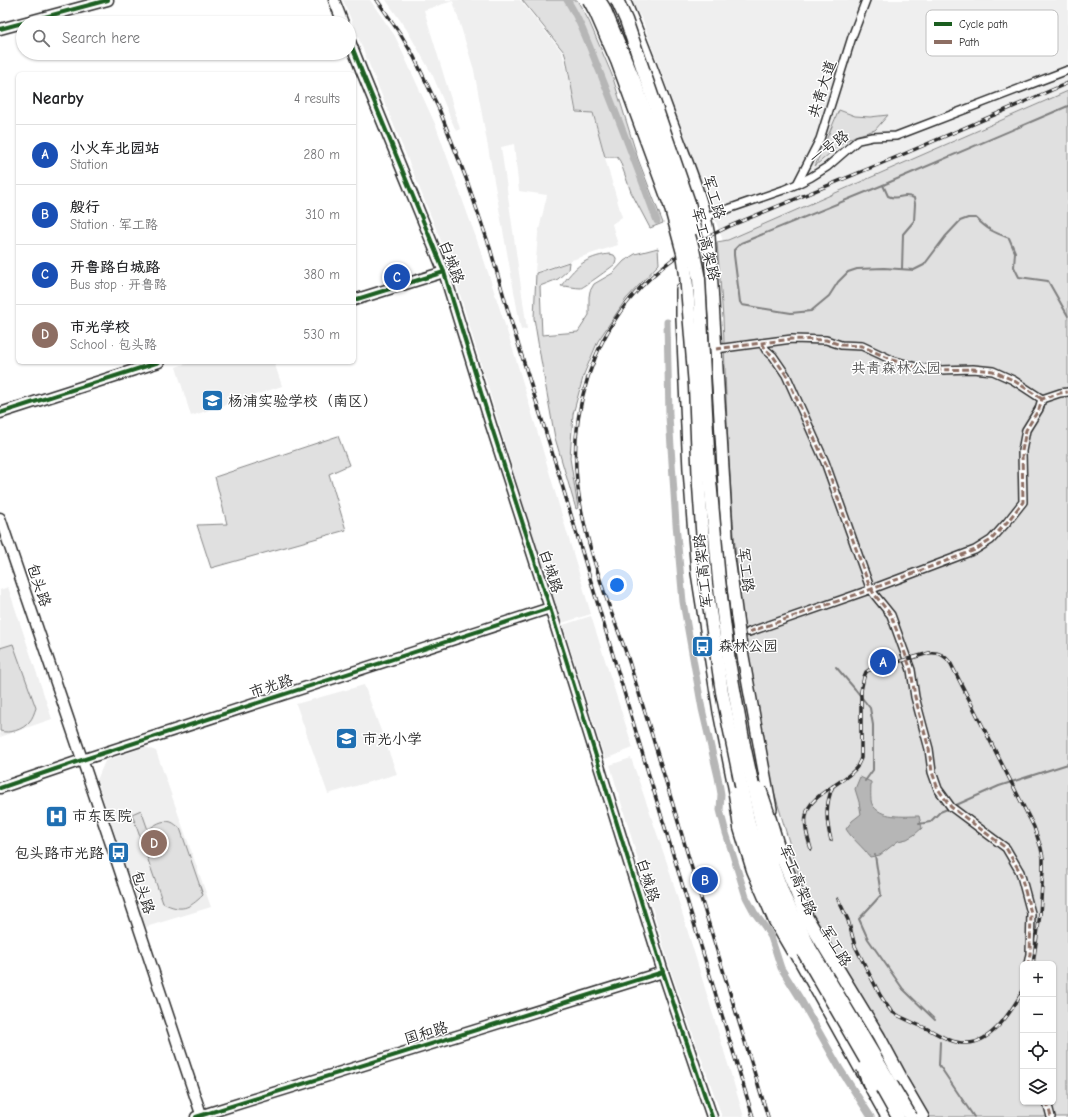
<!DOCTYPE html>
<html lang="en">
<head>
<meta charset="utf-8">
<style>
	:root { --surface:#fff; --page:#f2f2f2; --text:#202124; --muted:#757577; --line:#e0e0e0; --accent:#0f766e }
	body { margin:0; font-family:"Comic Neue","LXGW WenKai TC",sans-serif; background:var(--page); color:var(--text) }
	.controls { position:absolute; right:12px; bottom:12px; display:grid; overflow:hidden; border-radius:6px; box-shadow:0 1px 3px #0004 }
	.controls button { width:36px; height:36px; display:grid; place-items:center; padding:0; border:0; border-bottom:1px solid var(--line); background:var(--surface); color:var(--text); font:20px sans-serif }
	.you { position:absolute; left:617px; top:585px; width:14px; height:14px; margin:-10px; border:3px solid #fff; border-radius:50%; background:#1a73e8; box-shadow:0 0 0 6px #1a73e833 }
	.badge { display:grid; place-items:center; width:26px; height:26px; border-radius:50%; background:var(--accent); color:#fff; font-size:13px; font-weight:700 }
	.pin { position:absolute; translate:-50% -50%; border:2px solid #fff; box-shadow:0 1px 4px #0006 }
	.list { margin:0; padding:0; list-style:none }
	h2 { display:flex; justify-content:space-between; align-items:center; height:52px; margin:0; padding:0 16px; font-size:17px }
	h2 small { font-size:13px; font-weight:400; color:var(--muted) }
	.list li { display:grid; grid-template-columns:26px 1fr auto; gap:12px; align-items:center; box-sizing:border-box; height:60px; padding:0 16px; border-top:1px solid var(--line) }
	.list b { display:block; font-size:15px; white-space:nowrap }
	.list p { margin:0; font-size:13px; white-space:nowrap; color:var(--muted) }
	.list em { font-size:13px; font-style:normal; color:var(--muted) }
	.icon { flex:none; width:22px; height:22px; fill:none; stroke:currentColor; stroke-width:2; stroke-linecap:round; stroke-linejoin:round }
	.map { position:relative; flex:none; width:1068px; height:1117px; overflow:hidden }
	.search { position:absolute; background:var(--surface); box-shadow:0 1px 3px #0004; left:16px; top:16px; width:340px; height:44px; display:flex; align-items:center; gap:10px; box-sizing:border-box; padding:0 14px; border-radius:22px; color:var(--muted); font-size:15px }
	.panel { position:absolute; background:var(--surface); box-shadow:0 1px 3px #0004; left:16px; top:72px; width:340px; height:292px; border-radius:6px }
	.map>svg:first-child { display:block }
	.built { fill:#efefef }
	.green { fill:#e0e0e0; stroke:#868686; fill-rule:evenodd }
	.water { fill:#b6b6b6; stroke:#7e7e7e }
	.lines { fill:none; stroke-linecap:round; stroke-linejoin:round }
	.stream { stroke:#7e7e7e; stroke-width:2 }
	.canal { stroke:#b6b6b6; stroke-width:7 }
	.street-casing { stroke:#2b2b2b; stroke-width:10 }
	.secondary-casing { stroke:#2b2b2b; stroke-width:13 }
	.primary-casing { stroke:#2b2b2b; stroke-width:14 }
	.street { stroke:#fff; stroke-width:7 }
	.secondary { stroke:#fff; stroke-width:10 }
	.primary { stroke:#fff; stroke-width:11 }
	.rail-casing { stroke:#2b2b2b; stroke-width:3.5 }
	.rail { stroke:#fff; stroke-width:2; stroke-dasharray:6; stroke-linecap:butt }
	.highway-bridge-casing { stroke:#2b2b2b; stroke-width:15; stroke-linecap:butt }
	.highway-bridge { stroke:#fff; stroke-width:12 }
	.quiet { stroke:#8d6e63; stroke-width:3; stroke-dasharray:6 3; stroke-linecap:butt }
	.cycleway-casing { stroke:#fff; stroke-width:6 }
	.cycleway { stroke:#1b5e20; stroke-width:4 }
	.labels { text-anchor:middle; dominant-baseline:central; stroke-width:3; stroke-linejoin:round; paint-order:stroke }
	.street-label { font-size:15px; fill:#2b2b2b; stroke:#fff }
	.park-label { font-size:15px; fill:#585858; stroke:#fff }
	.poi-label { font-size:15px; fill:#2b2b2b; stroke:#fff; text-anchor:start }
	.key { fill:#fff; stroke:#bfbfbf; stroke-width:1 }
	.key-label { font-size:11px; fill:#2b2b2b }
</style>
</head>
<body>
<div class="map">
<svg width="1068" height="1117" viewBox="0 0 1068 1117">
	<rect width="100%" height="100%" fill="#fff"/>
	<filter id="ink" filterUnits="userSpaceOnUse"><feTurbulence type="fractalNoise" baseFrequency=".025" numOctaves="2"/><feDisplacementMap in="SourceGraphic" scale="8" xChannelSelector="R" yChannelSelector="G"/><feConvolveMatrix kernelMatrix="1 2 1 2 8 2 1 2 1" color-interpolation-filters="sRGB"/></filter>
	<g filter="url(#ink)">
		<!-- built -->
		<g class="built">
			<polygon points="343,0 370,0 395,36 436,126 484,260 515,356 591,614 562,623 534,539 452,268"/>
			<polygon points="386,0 520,0 562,52 568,73 575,113 592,113 622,217 612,224 618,245 535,272 538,234 547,195 519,191 514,144 501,147 527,329 521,330 474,70 453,1 424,10 460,129 456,131 433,76 407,30"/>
			<polygon points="630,0 1068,0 1068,91 728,240 723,241 642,19"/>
			<polygon points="191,362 274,362 282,386 191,416 176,367"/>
			<polygon points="8,587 52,719 0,737 0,590"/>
			<polygon points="591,616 633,748 605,759 563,625"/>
			<polygon points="364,685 397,774 328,794 296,704"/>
			<polygon points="145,747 156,751 211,907 146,927 97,780 105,761"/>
			<polygon points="631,758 667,863 744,1117 722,1117 671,971 610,765"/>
		</g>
		<!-- green -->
		<g class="green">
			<polygon points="522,0 577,0 589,21 612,75 638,159 663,223 650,228 631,192 620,161 617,157 605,157 593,113 576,112 566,58 564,52"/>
			<path d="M1068,91V1117H930L858,994L810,918L797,869L773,788L743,628L734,535L728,448L723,318L717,242L728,240ZM1023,964H1053V1102H1023Z"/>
			<polygon points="839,110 855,116 870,117 888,115 875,130 855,136 843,142 815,166"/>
			<polygon points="658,248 659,264 626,299 598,341 584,374 573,414 570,458 578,508 576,509 555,438 541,360 534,318 536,273 569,262 568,270 558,279 540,286 542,335 578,332 589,315 589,297 590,291 594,284 613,273 624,261 635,254"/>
			<path d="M609,254L614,255L616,258C616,260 616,261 615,264C612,267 584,287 581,288C575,288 568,286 561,286C575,267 585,257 609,254Z"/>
			<polygon points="338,436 349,465 329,474 346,530 211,568 197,525 227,524 215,477"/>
			<path d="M13,644L36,708C34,713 33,718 29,722C23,730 9,734 0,731V648Z"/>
			<path d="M141,810L148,830C154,825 163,819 171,822C174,823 177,826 180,828L203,895C189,909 181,912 163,903L132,814Z"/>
		</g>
		<!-- water -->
		<path class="water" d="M860,777L871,782C871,787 870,800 872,804C880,819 904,816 919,816L922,828L914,835L907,839L898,841L880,855L870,857C863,847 852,839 846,829L852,821L861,814L859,802L855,789Z"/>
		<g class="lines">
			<!-- stream -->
			<g class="stream">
				<polyline points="883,185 1068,106"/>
				<path d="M902,269L903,234L914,221L915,204L914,198C902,192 899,201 888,196L883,185L741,243L734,250V255L740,302L742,305L791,313L811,311L829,296L838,282L848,272L857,269L884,268L914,270L924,265L945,237L960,221L968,218H976C988,230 993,232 1009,238L1015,252L1014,267L1019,277L1048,281L1068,316"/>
				<polyline points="836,667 855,689 870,708 873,725 873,770 865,781"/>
				<polyline points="954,806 999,786 1068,764"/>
				<polyline points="919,824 930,822 940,812 950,808"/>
				<polyline points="875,855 881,895 859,919 868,939 903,989 935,1020"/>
				<polyline points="940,1042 939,1065 974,1117"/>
			</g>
			<!-- canal -->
			<g class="canal">
				<path d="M567,0C581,21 589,46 599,70C619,120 638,170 657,221"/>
				<polyline points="667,322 669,416 676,524 683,602 702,709 718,777 721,794 720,810 726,833 746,897 754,912 765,927 771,937 781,968 801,1000 840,1069 871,1117"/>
			</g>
			<defs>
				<g id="street">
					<polyline points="797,184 820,139 852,37 866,0"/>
					<polyline points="702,218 783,190 797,184 811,177 827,167 858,140 872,137 896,136 1068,70"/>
					<polyline points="762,343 766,350 773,356 786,375 825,462 869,585 874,594 891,615 911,670 915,697 929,749 932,772 938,789 951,807 1006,848 1020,872 1031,913 1030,954 1028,964"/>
					<polyline points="716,349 792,339 826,340 841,345 862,346 892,360 916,367 940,370 973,369 993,371 1013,380 1042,399"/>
					<polyline points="749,632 872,589 975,550 991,540 1008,521 1023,502 1022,451 1026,430 1039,409 1042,399 1060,393 1068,392"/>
					<polyline points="1047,1102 1051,1117"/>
				</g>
				<g id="secondary">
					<polyline points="334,0 343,23"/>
					<polyline points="0,29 108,0"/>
					<polyline points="349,39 362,72 444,272 491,425 550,608 663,972 712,1117"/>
					<polyline points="354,300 444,272"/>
					<polyline points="0,413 159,362"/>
					<polyline points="0,518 114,853 202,1117"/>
					<polyline points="0,788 82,760 550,608"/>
					<polyline points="196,1117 663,972"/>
				</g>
				<g id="primary">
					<path d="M624,0C642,40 657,82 672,123C686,160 702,197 709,236L728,551L740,640L771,809"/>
					<polyline points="682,289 682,319 689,470 697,573 719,712 737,802"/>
					<polyline points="790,943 887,1117"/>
					<polyline points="895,1069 923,1117"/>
				</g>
			</defs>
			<!-- street casing -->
			<use href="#street" class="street-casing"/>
			<!-- secondary casing -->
			<use href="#secondary" class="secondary-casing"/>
			<!-- primary casing -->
			<use href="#primary" class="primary-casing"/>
			<!-- street -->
			<use href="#street" class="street"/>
			<!-- secondary -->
			<use href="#secondary" class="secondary"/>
			<!-- primary -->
			<use href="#primary" class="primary"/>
			<defs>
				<g id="rail">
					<polyline points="377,0 401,35 414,57 439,109 466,178 490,248 510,318 557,468 648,772 753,1117"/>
					<path d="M831,840C826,821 825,804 833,786"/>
					<path d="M811,849C808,839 804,827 806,816C808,794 845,784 857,767C858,764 860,761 861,758V691L864,677L866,672L869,670L929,653C939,652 945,655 951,664L1034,827L1041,848L1043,858V870L1040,914L1033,964"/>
					<path d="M838,899L848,920L855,946L880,995L886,1004L891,1011L899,1016C909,1021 920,1026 930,1030C941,1036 954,1044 967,1043C992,1043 1012,1010 1023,991"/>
					<path d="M768,1117C746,1043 723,969 700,895C677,819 655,743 631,668C626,650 619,634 613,617C593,562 572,497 576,439C580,383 602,327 641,287C666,261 697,241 730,226L904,154L1068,83"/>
				</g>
			</defs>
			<!-- rail casing -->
			<use href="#rail" class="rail-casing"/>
			<!-- rail -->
			<use href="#rail" class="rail"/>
			<defs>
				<g id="highway-bridge">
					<polyline points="589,0 596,13 617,61 670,205 683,253 686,275 695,386 699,486 706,584 722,692 749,824 760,862 773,897 793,934 872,1071 898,1117"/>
					<polyline points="599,0 604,8 634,80 679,202 693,249 699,279 709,469 719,580 729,662 744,745 764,837 773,867 785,898 810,948 911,1117"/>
					<polyline points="617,0 626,20 689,203 695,228"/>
					<polyline points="760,789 768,813 780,853 807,918 879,1037 900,1076"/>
					<polyline points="735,794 740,828 753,870 775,921 793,952"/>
					<polyline points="863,1068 871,1088"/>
				</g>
			</defs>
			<!-- highway-bridge casing -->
			<use href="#highway-bridge" class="highway-bridge-casing"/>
			<!-- highway-bridge -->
			<use href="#highway-bridge" class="highway-bridge"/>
			<!-- quiet -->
			<g class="quiet">
				<polyline points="762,343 766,350 773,356 786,375 825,462 869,585 874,594 891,615 911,670 915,697 929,749 932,772 938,789 951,807 1006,848 1020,872 1031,913 1030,954 1028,964"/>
				<polyline points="716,349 792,339 826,340 841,345 862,346 892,360 916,367 940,370 973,369 993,371 1013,380 1042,399"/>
				<polyline points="749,632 872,589 975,550 991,540 1008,521 1023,502 1022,451 1026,430 1039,409 1042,399 1060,393 1068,392"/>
				<polyline points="1047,1102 1051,1117"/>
			</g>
			<defs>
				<g id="cycleway">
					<polyline points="0,29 108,0"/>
					<polyline points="349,39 362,72 444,272 491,425 550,608 663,972 712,1117"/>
					<polyline points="354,300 444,272"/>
					<polyline points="0,413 159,362"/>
					<polyline points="0,788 82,760 550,608"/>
					<polyline points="196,1117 663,972"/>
				</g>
			</defs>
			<!-- cycleway casing -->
			<use href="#cycleway" class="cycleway-casing"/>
			<!-- cycleway -->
			<use href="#cycleway" class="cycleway"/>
		</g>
	</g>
	<!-- icons -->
	<defs>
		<symbol id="school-square" viewBox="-11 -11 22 22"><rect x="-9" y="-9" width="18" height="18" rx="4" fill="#1f6fb2" stroke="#fff"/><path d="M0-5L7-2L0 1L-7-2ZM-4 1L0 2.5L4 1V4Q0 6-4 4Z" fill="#fff"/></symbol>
		<symbol id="bus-square" viewBox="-11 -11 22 22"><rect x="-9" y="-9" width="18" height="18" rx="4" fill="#1f6fb2" stroke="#fff"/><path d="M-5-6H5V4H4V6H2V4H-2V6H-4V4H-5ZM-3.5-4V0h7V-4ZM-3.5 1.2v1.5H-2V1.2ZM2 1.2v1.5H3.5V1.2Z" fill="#fff"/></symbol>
		<symbol id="hospital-square" viewBox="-11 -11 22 22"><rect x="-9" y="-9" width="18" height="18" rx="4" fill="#1f6fb2" stroke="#fff"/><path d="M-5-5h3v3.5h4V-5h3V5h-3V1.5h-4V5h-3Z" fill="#fff"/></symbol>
	</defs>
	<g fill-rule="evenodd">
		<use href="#school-square" x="200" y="388" width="25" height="25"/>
		<use href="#bus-square" x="690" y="634" width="25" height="25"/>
		<use href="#school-square" x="334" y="726" width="25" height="25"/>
		<use href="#hospital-square" x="44" y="804" width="25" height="25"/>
		<use href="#bus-square" x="106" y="840" width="25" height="25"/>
	</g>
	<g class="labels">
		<!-- street labels -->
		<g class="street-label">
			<text transform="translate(822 89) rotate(-72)">共青大道</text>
			<text transform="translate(829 147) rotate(-37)">一号路</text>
			<text transform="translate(714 197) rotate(73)">军工路</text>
			<text transform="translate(706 244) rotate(76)">军工高架路</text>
			<text transform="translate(452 262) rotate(70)">白城路</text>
			<text transform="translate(746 570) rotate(83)">军工路</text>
			<text transform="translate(551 571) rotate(72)">白城路</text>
			<text transform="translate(703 571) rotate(-96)">军工高架路</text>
			<text transform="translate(39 585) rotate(71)">包头路</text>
			<text transform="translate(271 686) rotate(-18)">市光路</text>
			<text transform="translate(648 880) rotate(73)">白城路</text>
			<text transform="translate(798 880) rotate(68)">军工高架路</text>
			<text transform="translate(143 892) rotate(72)">包头路</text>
			<text transform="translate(836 946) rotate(59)">军工路</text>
			<text transform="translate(426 1033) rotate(-17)">国和路</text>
		</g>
		<!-- park labels -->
		<g class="park-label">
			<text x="896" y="368">共青森林公园</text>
		</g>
		<!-- poi labels -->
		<g class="poi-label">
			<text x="228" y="401">杨浦实验学校（南区）</text>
			<text x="718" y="646">森林公园</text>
			<text x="362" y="739">市光小学</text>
			<text x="72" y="816">市东医院</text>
			<text x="104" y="853" text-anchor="end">包头路市光路</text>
		</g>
	</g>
	<!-- legend -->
	<rect x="926" y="10" width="132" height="46" rx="6" class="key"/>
	<rect x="934" y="22" width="18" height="4" fill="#1b5e20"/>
	<rect x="934" y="40" width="18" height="4" fill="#8d6e63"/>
	<g class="key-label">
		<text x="959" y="28">Cycle path</text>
		<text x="959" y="46">Path</text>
	</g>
</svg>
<div class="controls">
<button>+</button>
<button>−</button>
<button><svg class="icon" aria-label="locate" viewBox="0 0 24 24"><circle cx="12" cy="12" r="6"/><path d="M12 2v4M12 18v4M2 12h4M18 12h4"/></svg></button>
<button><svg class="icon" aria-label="layers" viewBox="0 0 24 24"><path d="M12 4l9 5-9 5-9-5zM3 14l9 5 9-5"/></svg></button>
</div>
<div class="you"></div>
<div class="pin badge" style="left:883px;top:662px;background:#1a4fb4">A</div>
<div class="pin badge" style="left:705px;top:880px;background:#1a4fb4">B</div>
<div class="pin badge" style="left:397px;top:277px;background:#1a4fb4">C</div>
<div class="pin badge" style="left:154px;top:843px;background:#8d6e63">D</div>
<div class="search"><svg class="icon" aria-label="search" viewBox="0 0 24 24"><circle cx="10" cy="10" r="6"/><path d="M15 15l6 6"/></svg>Search here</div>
<section class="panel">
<h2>Nearby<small>4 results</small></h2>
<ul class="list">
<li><span class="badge" style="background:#1a4fb4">A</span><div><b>小火车北园站</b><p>Station</p></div><em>280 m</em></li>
<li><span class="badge" style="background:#1a4fb4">B</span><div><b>殷行</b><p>Station · 军工路</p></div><em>310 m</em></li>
<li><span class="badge" style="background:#1a4fb4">C</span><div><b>开鲁路白城路</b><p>Bus stop · 开鲁路</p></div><em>380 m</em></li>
<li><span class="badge" style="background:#8d6e63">D</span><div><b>市光学校</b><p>School · 包头路</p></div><em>530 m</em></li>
</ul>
</section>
</div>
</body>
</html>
